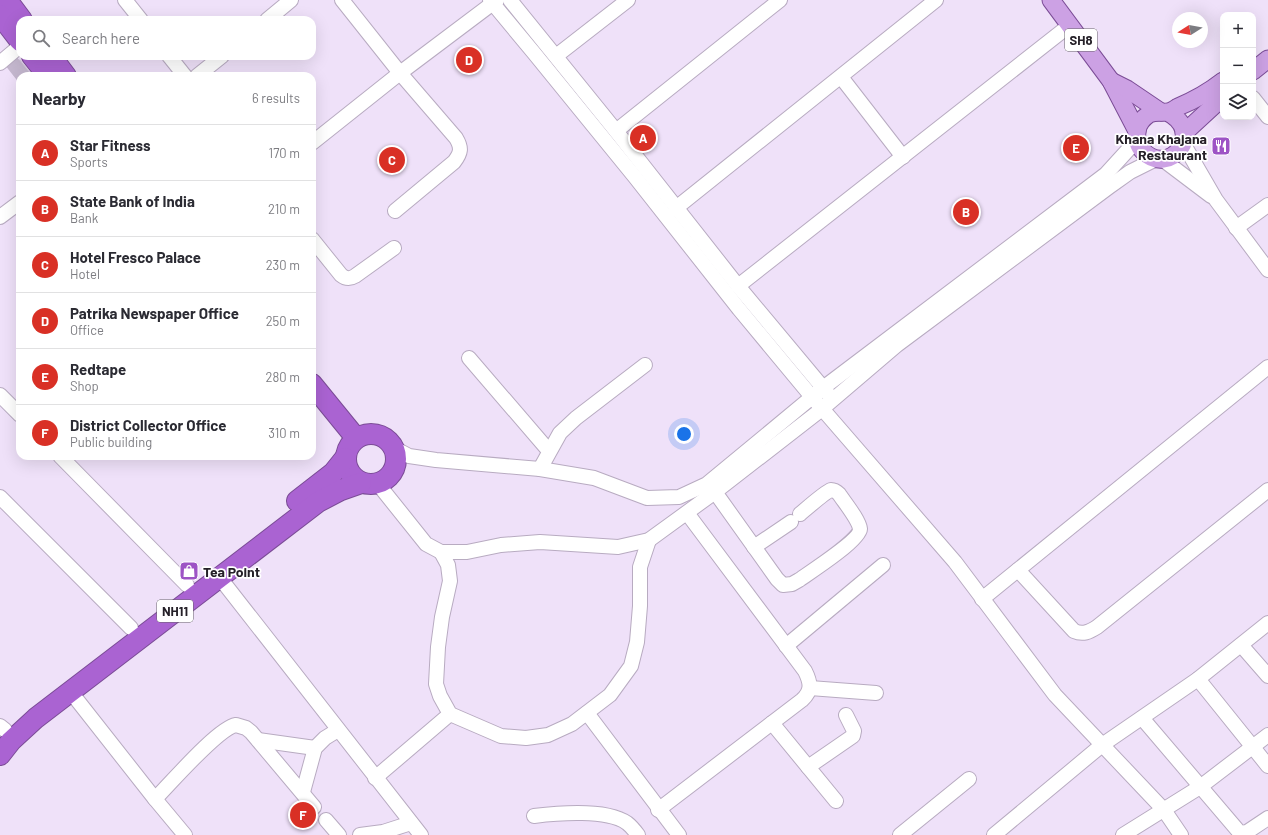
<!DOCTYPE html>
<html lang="en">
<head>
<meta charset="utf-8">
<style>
	:root { --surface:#fff; --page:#f7f7f7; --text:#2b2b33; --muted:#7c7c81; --line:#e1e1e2; --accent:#d93025 }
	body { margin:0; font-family:Barlow,sans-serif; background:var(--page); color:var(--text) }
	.controls { position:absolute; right:12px; top:12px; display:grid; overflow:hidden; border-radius:8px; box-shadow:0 4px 16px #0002 }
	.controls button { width:36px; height:36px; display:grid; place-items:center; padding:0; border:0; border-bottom:1px solid var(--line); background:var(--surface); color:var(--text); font:20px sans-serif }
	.compass { position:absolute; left:1172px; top:12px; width:36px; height:36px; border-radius:50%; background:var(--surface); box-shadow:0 4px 16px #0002; rotate:259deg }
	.you { position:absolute; left:684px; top:434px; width:14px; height:14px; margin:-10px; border:3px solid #fff; border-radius:50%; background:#1a73e8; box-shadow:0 0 0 6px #1a73e833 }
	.badge { display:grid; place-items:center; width:26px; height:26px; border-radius:50%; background:var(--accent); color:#fff; font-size:13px; font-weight:700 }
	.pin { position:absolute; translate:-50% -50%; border:2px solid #fff; box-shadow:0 1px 4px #0006 }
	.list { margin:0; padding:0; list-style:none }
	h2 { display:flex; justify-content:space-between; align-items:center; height:52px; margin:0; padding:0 16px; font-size:17px }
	h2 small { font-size:13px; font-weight:400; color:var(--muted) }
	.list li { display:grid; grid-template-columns:26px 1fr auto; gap:12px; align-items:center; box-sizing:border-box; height:56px; padding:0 16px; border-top:1px solid var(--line) }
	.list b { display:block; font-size:15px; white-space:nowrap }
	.list p { margin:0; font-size:13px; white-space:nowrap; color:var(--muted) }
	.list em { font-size:13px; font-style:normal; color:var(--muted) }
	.icon { flex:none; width:22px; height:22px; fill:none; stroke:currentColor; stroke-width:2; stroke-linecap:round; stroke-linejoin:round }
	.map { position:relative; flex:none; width:1268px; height:835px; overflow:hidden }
	.search { position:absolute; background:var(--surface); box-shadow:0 4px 16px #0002; left:16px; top:16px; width:300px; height:44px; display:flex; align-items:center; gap:10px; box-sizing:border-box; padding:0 14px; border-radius:12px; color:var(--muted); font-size:15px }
	.panel { position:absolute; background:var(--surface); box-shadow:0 4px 16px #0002; left:16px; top:72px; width:300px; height:388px; border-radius:12px }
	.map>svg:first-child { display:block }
	.building { fill:#c4b7ce; filter:url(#shadow) }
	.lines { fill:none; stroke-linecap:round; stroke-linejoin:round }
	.minor-casing { stroke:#b8abc1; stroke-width:16 }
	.major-casing { stroke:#7b4c96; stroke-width:19 }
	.highway-casing { stroke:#7b4c96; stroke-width:22 }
	.minor { stroke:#fff; stroke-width:14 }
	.major { stroke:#cca1e4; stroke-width:17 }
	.highway { stroke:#aa63d2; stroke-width:20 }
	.labels { text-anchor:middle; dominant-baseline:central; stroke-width:3.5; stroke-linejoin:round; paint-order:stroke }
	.shield { fill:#fff; stroke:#666368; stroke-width:1 }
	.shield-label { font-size:13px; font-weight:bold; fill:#252028 }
	.poi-label { font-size:14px; font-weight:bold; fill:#252028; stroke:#fff; text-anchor:end }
</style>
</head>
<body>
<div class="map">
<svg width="1268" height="835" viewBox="0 0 1268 835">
	<defs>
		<filter id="shadow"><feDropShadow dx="3.5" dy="3.5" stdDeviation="0" flood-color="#0004"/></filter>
	</defs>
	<rect width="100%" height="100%" fill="#efe1f9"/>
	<!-- building -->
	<polygon class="building" points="16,56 32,76 20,76 20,84 5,65"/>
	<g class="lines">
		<defs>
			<g id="minor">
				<polyline points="125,0 141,20"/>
				<path d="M342,0L400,73L456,138C462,148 461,153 454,162L395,211"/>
				<polyline points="490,0 534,53 635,177 739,309 812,397 955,562 1055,695 1164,810 1181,835"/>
				<polyline points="510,0 616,131 738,286 829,395"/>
				<polyline points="267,20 291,0"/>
				<polyline points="169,56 185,76"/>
				<polyline points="556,56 628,0"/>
				<polyline points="0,63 20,46"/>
				<polyline points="197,76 222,56"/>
				<polyline points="841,77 903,157"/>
				<polyline points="1253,98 1268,117"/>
				<polyline points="616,131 780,0"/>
				<polyline points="312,143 400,73 497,0"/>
				<polyline points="1183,143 1216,200 1268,270"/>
				<polyline points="1162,159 1211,196"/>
				<polyline points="676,208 936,0"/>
				<polyline points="0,217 20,202"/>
				<polyline points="1236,228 1268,205"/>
				<path d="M312,239L341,275C346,279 350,279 355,276L394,248"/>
				<polyline points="738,286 1070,25"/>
				<polyline points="469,358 549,451"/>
				<polyline points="0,395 20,415"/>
				<polyline points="394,448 409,456 436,460 540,469 594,478 647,498 679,497 707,484 823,388 1106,174 1137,140"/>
				<polyline points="60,456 187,585"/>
				<polyline points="540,469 560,433 576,418 645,365"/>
				<polyline points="378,484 426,544 441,552 467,552 501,545 540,542 618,547 649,540 715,492 822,409 897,345 1109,187 1130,172 1156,159"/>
				<path d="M715,492L777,579L783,585L792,584L799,580C809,573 860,540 860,529C859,520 845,503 839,494C837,492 835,490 831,490C825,492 806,509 800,514"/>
				<polyline points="0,497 131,628"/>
				<polyline points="754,547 791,522"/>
				<polyline points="441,552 448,565 450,581 442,617 438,647 436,684 440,696 450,714 501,736 526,738 548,735 572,724 610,695 631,666 637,642 640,606 640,567 649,540"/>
				<path d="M1018,570L1074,631C1083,635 1089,632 1097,627L1268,490"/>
				<polyline points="220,578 421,835"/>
				<polyline points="982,599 1268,367"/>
				<polyline points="1241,645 1268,676"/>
				<polyline points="786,646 883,565"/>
				<polyline points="1198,679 1268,766"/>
				<polyline points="810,688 876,693"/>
				<polyline points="70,691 155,799 185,835"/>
				<polyline points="587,713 679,835"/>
				<polyline points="1142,718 1240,833 1247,832 1268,818"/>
				<polyline points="772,723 836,801"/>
				<polyline points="0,726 5,730"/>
				<polyline points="258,740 315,748"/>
				<polyline points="808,767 853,736 854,731 846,715"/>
				<polyline points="375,778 450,714"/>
				<polyline points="303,792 315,748 325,738 338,730"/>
				<path d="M155,799C170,784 218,728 236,725L246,728L251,732L314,807"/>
				<path d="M658,810L802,700C812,691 811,683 805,671L687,513"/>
				<path d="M534,816C558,813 607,809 627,823C631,826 635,831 638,835"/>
				<polyline points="326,820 339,835"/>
				<polyline points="360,835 383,832 411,823"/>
				<polyline points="900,835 969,779"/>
				<polyline points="994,835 1102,745 1198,679 1268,623"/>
				<polyline points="1123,835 1200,787 1268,735"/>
			</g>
			<g id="major">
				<polyline points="1051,0 1111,81 1137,131"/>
				<polyline points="1253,71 1268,59"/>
				<polyline points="1111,81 1127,89 1161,112"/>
				<path d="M1167,112C1207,132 1169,178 1143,151C1138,146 1136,138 1137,131C1138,124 1143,118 1149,114C1156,111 1161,113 1167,112C1171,112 1175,109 1178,107C1195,100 1209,92 1223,81"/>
				<polyline points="1184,133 1223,97"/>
			</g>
			<g id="highway">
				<polyline points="7,0 22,20"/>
				<polyline points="0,15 20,41"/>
				<polyline points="32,56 48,76"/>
				<polyline points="51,56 66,76"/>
				<polyline points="312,384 356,438"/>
				<circle cx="371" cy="459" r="25"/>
				<polyline points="297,501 333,473 345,458"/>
				<polyline points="0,755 11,741 36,718 318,502 341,490 361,483"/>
			</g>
		</defs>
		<!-- minor casing -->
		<use href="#minor" class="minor-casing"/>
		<!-- major casing -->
		<use href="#major" class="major-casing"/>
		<!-- highway casing -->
		<use href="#highway" class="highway-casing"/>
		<!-- minor -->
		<use href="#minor" class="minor"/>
		<!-- major -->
		<use href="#major" class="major"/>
		<!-- highway -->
		<use href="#highway" class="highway"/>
	</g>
	<!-- icons -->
	<defs>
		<symbol id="restaurant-square" viewBox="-11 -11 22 22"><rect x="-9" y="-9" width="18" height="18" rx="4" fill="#9d53c5" stroke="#fff"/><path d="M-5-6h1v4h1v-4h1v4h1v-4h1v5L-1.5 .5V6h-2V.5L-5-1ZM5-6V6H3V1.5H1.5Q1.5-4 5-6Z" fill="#fff"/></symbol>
		<symbol id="shop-square" viewBox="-11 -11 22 22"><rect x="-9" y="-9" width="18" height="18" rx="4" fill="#9d53c5" stroke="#fff"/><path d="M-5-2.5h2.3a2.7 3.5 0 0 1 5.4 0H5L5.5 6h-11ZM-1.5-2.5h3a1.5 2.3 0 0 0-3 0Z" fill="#fff"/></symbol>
	</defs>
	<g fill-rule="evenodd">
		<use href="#restaurant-square" x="1210" y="135" width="22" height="22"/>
		<use href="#shop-square" x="178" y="560" width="22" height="22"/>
	</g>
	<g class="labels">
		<!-- shield labels -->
		<g class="shield">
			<rect x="1065" y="29" width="32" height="22" rx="3"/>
			<rect x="157" y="600" width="36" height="22" rx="3"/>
		</g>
		<g class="shield-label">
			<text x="1081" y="40">SH8</text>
			<text x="175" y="611">NH11</text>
		</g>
		<!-- poi labels -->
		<g class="poi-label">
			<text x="1207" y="138">Khana Khajana<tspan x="1207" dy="16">Restaurant</tspan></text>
			<text x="203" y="571" text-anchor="start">Tea Point</text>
		</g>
	</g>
</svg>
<div class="controls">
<button>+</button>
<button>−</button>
<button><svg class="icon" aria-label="layers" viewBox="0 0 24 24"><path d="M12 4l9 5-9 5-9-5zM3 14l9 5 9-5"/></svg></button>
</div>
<svg class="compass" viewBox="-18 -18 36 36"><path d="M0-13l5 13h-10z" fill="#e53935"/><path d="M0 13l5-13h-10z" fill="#7c7c81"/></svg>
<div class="you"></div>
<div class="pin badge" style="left:643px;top:138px">A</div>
<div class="pin badge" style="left:966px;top:212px">B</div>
<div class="pin badge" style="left:392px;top:160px">C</div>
<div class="pin badge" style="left:469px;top:60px">D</div>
<div class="pin badge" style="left:1076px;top:148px">E</div>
<div class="pin badge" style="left:303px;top:815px">F</div>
<div class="search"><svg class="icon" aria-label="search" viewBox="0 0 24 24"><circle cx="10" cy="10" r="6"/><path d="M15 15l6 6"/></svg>Search here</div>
<section class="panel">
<h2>Nearby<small>6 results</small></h2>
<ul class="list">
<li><span class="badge">A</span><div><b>Star Fitness</b><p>Sports</p></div><em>170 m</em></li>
<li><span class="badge">B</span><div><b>State Bank of India</b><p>Bank</p></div><em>210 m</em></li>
<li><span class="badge">C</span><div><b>Hotel Fresco Palace</b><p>Hotel</p></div><em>230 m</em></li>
<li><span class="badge">D</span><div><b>Patrika Newspaper Office</b><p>Office</p></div><em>250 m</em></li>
<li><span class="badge">E</span><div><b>Redtape</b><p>Shop</p></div><em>280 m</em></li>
<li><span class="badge">F</span><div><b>District Collector Office</b><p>Public building</p></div><em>310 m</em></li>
</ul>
</section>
</div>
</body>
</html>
